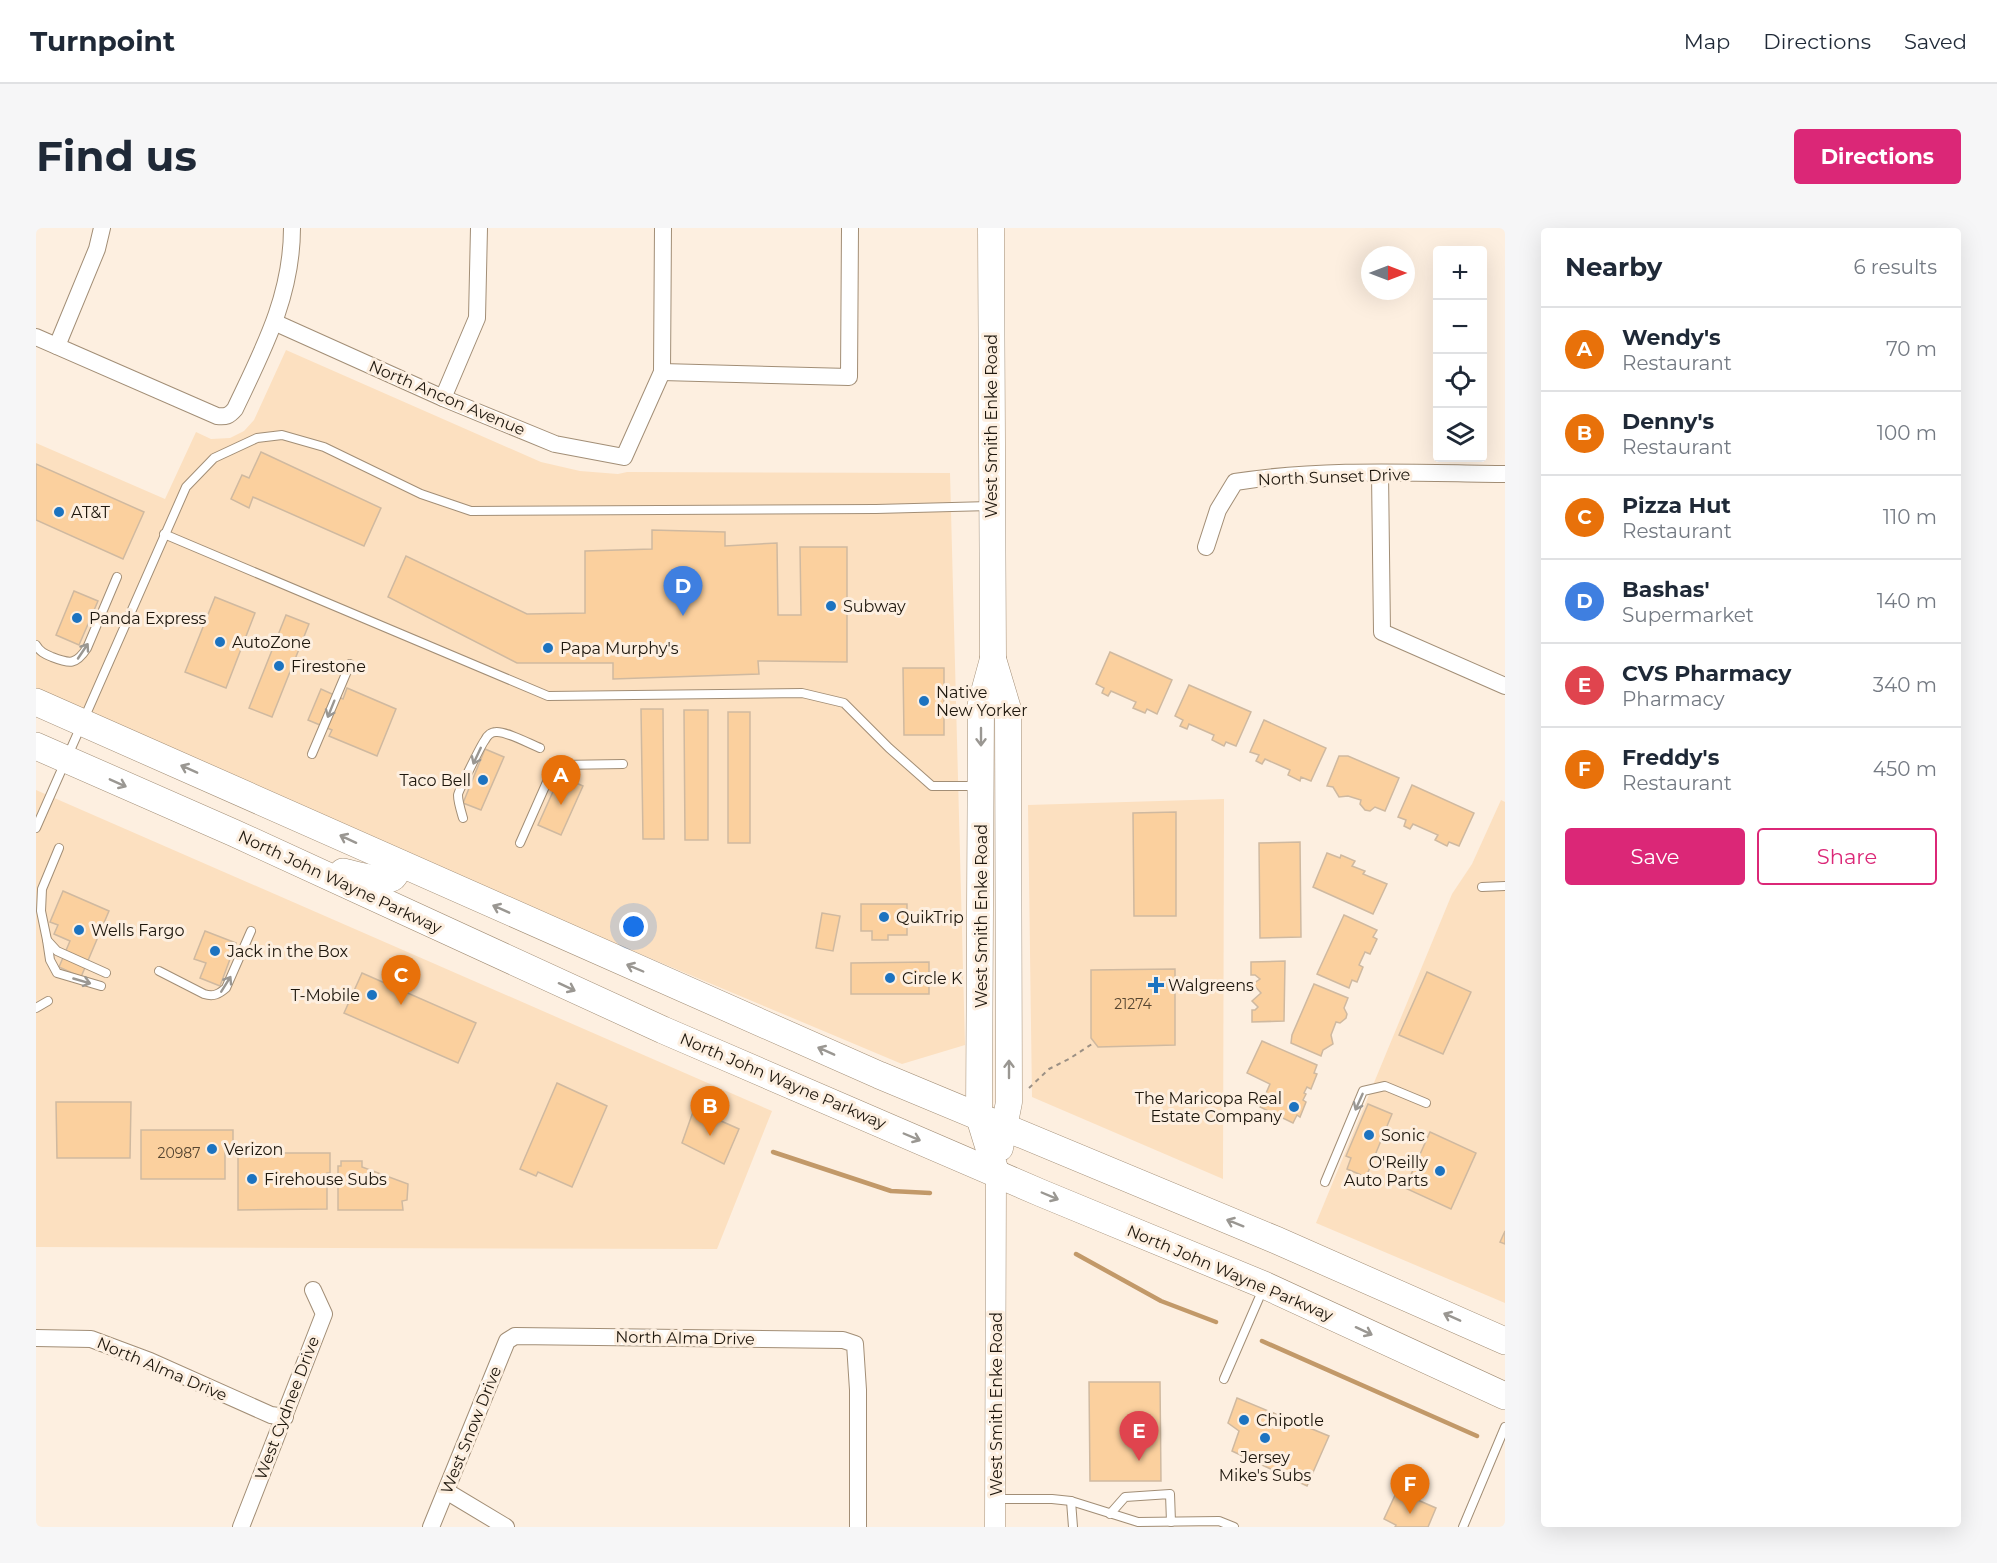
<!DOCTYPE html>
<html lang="en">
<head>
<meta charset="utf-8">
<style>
	:root { --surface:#fff; --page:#f6f6f7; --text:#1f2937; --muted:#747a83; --line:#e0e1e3; --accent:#db2777 }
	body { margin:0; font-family:Montserrat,sans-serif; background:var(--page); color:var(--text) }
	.controls { position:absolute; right:18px; top:18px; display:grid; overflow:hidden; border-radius:6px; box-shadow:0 6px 24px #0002 }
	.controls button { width:54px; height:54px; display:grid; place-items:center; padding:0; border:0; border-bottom:2px solid var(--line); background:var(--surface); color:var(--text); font:30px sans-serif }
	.compass { position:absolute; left:1325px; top:18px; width:54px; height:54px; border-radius:50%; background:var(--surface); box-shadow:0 6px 24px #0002; rotate:90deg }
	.you { position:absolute; left:598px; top:699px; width:21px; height:21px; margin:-15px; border:4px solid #fff; border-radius:50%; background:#1a73e8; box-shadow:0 0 0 9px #1a73e833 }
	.badge { display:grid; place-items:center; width:39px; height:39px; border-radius:50%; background:var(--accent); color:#fff; font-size:20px; font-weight:700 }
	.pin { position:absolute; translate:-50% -50px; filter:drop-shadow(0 2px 3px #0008) }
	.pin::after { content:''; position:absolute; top:32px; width:21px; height:18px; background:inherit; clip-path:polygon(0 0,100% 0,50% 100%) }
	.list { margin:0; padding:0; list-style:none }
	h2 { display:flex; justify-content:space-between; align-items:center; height:78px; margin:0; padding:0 24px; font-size:26px }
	h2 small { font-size:20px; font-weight:400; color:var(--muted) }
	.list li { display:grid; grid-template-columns:39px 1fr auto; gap:18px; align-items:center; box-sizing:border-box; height:84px; padding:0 24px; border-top:2px solid var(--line) }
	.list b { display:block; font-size:22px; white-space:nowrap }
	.list p { margin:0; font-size:20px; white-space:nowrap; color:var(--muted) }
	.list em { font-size:20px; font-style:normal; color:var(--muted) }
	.actions { display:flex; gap:12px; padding:18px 24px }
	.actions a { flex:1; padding:14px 0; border:2px solid var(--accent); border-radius:6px; text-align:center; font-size:21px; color:var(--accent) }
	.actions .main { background:var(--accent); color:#fff }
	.icon { flex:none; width:33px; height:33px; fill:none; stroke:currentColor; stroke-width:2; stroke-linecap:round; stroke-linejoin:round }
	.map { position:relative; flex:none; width:1469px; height:1299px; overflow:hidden; border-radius:6px }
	header { display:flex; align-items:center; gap:36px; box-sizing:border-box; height:84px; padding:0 30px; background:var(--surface); border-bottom:2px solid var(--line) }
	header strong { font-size:28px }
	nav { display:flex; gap:33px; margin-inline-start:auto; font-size:21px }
	.intro { display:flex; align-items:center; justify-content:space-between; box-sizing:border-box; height:144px; padding:0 36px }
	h1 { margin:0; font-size:42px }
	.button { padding:15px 27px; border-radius:6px; background:var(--accent); color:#fff; font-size:21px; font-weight:700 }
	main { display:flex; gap:36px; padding:0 36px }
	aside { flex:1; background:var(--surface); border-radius:6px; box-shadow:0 6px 24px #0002 }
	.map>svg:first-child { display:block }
	.built { fill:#fce0c0 }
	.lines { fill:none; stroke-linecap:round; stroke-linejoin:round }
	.stream { stroke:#c29969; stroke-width:4.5 }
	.building { fill:#fbd09e; stroke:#cfb9a0; stroke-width:1.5 }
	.service-casing { stroke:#a28e76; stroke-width:10 }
	.minor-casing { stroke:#a28e76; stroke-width:18 }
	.tertiary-casing { stroke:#a28e76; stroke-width:21 }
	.primary-casing { stroke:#a28e76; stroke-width:27 }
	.trunk-casing { stroke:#a28e76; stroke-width:28 }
	.path { stroke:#9b9084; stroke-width:2; stroke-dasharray:4.5 4.5; stroke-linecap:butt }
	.service { stroke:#fff; stroke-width:8 }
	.minor { stroke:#fff; stroke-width:16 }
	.tertiary { stroke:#fff; stroke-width:20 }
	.primary { stroke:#fff; stroke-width:26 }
	.trunk { stroke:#fff; stroke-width:27 }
	.oneway { stroke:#9a9792 }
	.poi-dot { fill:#1c73c0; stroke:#fdefe0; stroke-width:2 }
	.labels { text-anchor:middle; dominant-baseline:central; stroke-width:6; stroke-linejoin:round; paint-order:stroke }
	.number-label { font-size:14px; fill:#554531 }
	.street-label { font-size:16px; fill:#1e170d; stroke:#fdefe0 }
	.poi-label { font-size:16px; fill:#1e170d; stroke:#fdefe0; text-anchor:start }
</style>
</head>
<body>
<header>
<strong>Turnpoint</strong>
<nav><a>Map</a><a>Directions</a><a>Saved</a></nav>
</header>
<div class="intro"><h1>Find us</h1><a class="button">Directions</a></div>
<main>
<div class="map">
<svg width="1469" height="1299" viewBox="0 0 1469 1299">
	<rect width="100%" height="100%" fill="#fdefe0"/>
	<!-- built -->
	<g class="built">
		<polygon points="250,122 505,234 544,243 582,246 591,244 914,245 929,817 866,836 0,472 0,215 129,271 160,204 175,211 194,210 208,203 218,192"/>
		<polygon points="0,562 736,883 681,1021 0,1019"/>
		<polygon points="1188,571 1187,951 996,869 992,577"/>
		<polygon points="1465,572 1469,574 1469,1075 1280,995 1416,666 1436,636"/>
	</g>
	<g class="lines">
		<!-- stream -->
		<g class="stream">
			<polyline points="737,924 855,963 894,965"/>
			<polyline points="1040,1026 1125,1073 1180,1094"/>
			<polyline points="1226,1113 1441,1208"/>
		</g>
	</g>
	<!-- building -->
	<g class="building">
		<polygon points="225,224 345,280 328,318 217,269 213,280 195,271 206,247 213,250"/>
		<polygon points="0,236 108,284 87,331 0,292"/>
		<polygon points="616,302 689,304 689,318 741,315 742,387 765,387 764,319 811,319 811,434 722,433 723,446 577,451 577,435 481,435 352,369 370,328 491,386 549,385 549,323 616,321"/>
		<polygon points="38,363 62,373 43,417 20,407"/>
		<polygon points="179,369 219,385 190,460 149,444"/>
		<polygon points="250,387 273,396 236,489 213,480"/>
		<polygon points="1074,424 1136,452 1121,486 1111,481 1109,485 1097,480 1100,474 1075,463 1072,468 1066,465 1068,460 1060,456"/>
		<polygon points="867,440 908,440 908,507 868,507"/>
		<polygon points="1153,457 1215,484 1200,518 1190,514 1188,518 1176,512 1178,507 1153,496 1151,501 1144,498 1147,492 1139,488"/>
		<polygon points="311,460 360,481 341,528 293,508 296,502 272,492 285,461 307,471"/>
		<polygon points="605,481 627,481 628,611 607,611"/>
		<polygon points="648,482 672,482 672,612 649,612"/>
		<rect x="692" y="484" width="22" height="131"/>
		<polygon points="1228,492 1290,520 1275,553 1265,549 1264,553 1252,547 1254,542 1229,531 1226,536 1220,533 1223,527 1214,524"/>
		<polygon points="449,521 468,529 445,582 427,575"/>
		<polygon points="1303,528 1312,528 1363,550 1349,583 1339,579 1334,583 1329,582 1324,576 1325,572 1312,568 1303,569 1297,559 1291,558"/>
		<polygon points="524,548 547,558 525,607 502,597"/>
		<polygon points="1376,557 1438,585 1423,618 1413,614 1411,618 1399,612 1402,607 1377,596 1374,601 1368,598 1370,592 1362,589"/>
		<polygon points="1140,584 1140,688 1098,688 1097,585"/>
		<polygon points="1264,614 1265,709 1224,710 1223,615"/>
		<polygon points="1291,625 1304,630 1305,627 1319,633 1316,638 1329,643 1327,646 1351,656 1337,686 1277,659"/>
		<polygon points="27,663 73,683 45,749 23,739 34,713 18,706 22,697 14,694"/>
		<polygon points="825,676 871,676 871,707 852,707 852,712 836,712 836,703 825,703"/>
		<polygon points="786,685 804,688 797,723 780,720"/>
		<polygon points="1308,687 1341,702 1337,709 1341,711 1334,726 1329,724 1323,737 1327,739 1321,754 1316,752 1313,760 1281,746"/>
		<polygon points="169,703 200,715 184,758 164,750 170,735 158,731"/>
		<polygon points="1249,733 1248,793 1216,794 1216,782 1219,782 1222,779 1216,773 1225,765 1217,756 1224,751 1219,747 1215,747 1215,734"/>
		<polygon points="893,734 893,766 815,766 815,735"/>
		<polygon points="1139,741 1139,817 1062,819 1055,810 1055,742"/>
		<polygon points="1391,744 1435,764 1407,826 1363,807"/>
		<polygon points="326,745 440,795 422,835 308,785"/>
		<polygon points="1278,756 1312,770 1308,780 1311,786 1310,790 1304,795 1300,794 1295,807 1297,816 1287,822 1285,828 1255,815 1256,807"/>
		<polygon points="1226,813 1281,837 1278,845 1281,846 1275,861 1271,859 1268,865 1270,866 1267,872 1270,874 1264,889 1261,887 1257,895 1224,879 1234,856 1211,845"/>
		<polygon points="521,855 571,878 536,959 502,944 500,948 484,941"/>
		<polygon points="20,874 95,874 94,930 21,930"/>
		<polygon points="1332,876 1356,886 1330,949 1311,941 1315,930 1310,928"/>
		<polygon points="658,881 703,901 688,936 646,915"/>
		<polygon points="105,902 197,902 197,922 189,922 189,951 105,951"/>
		<polygon points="1394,904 1440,925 1415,981 1369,960"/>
		<polygon points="202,925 294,925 294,945 291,945 291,981 202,982"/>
		<polygon points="305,933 326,933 326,939 372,956 371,972 366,973 367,982 302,982 302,938 305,938"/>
		<polygon points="1469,1003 1469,1016 1464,1014"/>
		<polygon points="1053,1154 1124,1154 1125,1253 1054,1253"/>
		<polygon points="1201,1170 1293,1208 1271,1258 1196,1223 1203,1203 1192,1195"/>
		<polygon points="1361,1263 1400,1280 1392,1299 1359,1299 1360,1297 1348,1291"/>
	</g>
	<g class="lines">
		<defs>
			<g id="service">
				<polyline points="128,306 512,468 766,465 808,475 853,520 896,558 943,558"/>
				<path d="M0,417C4,424 9,426 16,429C34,436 40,437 51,420L81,349"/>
				<polyline points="276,526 314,436"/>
				<path d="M427,590C425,583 422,574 422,567C422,564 445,517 449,512C451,508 455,504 460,504C470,503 494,516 504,520"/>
				<polyline points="0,600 150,259 178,230 221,210 246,207 288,219 385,266 435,283 840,281 954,278"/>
				<polyline points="484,615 518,538 524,537 587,536"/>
				<polyline points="23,620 6,661 5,683 11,712 21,723 70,745"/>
				<polyline points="1446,659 1469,658"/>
				<polyline points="11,712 14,732 21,745 65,758"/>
				<path d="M123,743L168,766C178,769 183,766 190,760L215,703"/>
				<polyline points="0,780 12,773"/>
				<polyline points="1289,954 1327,863 1349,858 1390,875"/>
				<polyline points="1188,1151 1227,1061"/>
				<polyline points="960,1271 1016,1271 1035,1273 1102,1294 1183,1293 1198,1299"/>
				<polyline points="1035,1273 1037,1299"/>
				<polyline points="1074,1286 1089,1269 1134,1266 1135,1294"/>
				<polyline points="1427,1299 1469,1199"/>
			</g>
			<g id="minor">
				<polyline points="240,95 407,170 519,216 588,229 626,144 627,0"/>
				<path d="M0,109L181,188C190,189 193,188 199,181C227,122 256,68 256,0"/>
				<polyline points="21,118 61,21 66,0"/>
				<polyline points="626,144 813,149 814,0"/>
				<polyline points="407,170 441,90 443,0"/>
				<polyline points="1344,245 1346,404 1469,458"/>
				<path d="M1170,319L1182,282L1199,254C1287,240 1379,245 1469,246"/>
				<polyline points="0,1110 55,1111 114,1133 235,1187 249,1189"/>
				<polyline points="410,1263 470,1299"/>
				<polyline points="205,1299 288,1086 277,1062"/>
				<polyline points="395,1299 471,1113 479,1108 807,1112 819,1116 822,1162 822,1299"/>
			</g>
			<polyline id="tertiary" points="959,1299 960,944"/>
			<g id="primary">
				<polyline points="955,0 957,431 945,475 943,889 960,944"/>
				<polyline points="957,431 972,481 973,874 964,920"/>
			</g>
			<g id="trunk">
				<polyline points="0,474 843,847 1240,1012 1469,1113"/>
				<polyline points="0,518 198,605 627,802 1005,965 1228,1057 1469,1168"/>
				<path d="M307,644C317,646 349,656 357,649C360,646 363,640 365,636"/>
			</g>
		</defs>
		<!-- service casing -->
		<use href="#service" class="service-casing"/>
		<!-- minor casing -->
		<use href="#minor" class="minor-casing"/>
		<!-- tertiary casing -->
		<use href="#tertiary" class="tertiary-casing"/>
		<!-- primary casing -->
		<use href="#primary" class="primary-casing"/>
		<!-- trunk casing -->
		<use href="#trunk" class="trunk-casing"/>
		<!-- path -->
		<polyline class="path" points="993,860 1013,841 1033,831 1059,814"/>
		<!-- service -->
		<use href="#service" class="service"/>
		<!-- minor -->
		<use href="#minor" class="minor"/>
		<!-- tertiary -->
		<use href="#tertiary" class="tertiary"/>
		<!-- primary -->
		<use href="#primary" class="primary"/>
		<!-- trunk -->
		<use href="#trunk" class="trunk"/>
	</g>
	<!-- one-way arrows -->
	<defs><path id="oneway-shaft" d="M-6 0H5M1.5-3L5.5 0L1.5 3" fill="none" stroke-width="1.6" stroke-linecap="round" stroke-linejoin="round" transform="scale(1.5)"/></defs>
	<g class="oneway">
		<use href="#oneway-shaft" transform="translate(47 423) rotate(-56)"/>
		<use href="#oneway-shaft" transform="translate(295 481) rotate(112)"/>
		<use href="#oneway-shaft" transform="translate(945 509) rotate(90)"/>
		<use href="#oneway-shaft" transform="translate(441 528) rotate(115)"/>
		<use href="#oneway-shaft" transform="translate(153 541) rotate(-156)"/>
		<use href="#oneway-shaft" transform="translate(82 555) rotate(24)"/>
		<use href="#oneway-shaft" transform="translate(312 611) rotate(-155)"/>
		<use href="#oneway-shaft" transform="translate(465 681) rotate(-156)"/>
		<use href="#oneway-shaft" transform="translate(599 740) rotate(-157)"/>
		<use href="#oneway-shaft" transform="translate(46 753) rotate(16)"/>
		<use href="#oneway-shaft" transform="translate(190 756) rotate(-58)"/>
		<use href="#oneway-shaft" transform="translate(531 759) rotate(25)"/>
		<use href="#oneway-shaft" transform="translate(790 823) rotate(-156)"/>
		<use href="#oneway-shaft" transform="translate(973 841) rotate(-90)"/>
		<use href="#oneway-shaft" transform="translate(1323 874) rotate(114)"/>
		<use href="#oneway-shaft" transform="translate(876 909) rotate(23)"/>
		<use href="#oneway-shaft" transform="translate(1014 968) rotate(23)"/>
		<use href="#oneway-shaft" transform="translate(1199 995) rotate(-158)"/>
		<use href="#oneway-shaft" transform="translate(1416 1089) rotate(-156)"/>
		<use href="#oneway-shaft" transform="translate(1328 1103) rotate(25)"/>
	</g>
	<!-- markers -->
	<g class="poi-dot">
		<circle cx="23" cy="284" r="6"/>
		<circle cx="795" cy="378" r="6"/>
		<circle cx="41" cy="390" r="6"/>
		<circle cx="184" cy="414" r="6"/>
		<circle cx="512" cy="420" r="6"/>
		<circle cx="243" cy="438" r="6"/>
		<circle cx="888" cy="473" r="6"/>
		<circle cx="447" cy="552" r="6"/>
		<circle cx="848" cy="689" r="6"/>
		<circle cx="43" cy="702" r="6"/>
		<circle cx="179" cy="723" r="6"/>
		<circle cx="854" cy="750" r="6"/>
		<path d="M1117 748h6v6h6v6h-6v6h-6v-6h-6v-6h6z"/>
		<circle cx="336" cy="767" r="6"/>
		<circle cx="1258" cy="879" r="6"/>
		<circle cx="1333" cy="907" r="6"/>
		<circle cx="176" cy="921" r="6"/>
		<circle cx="1404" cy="943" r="6"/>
		<circle cx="216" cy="951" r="6"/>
		<circle cx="1208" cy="1192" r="6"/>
		<circle cx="1229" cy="1210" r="6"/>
	</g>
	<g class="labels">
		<!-- number labels -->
		<g class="number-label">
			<text x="1097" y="776">21274</text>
			<text x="143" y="925">20987</text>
		</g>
		<!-- street labels -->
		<g class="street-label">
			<text transform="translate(411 170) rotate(23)">North Ancon Avenue</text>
			<text transform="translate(955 198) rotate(-90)">West Smith Enke Road</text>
			<text transform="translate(1298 249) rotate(-2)">North Sunset Drive</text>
			<text transform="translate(304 654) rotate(25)">North John Wayne Parkway</text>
			<text transform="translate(945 688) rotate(-90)">West Smith Enke Road</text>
			<text transform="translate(747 853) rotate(23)">North John Wayne Parkway</text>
			<text transform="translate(1194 1045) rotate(23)">North John Wayne Parkway</text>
			<text transform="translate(649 1110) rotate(1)">North Alma Drive</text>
			<text transform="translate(126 1141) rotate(23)">North Alma Drive</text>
			<text transform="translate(960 1176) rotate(-90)">West Smith Enke Road</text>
			<text transform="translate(251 1180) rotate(-69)">West Cydnee Drive</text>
			<text transform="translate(435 1202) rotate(-68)">West Snow Drive</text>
		</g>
		<!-- poi labels -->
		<g class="poi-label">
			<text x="35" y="284">AT&amp;T</text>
			<text x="807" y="378">Subway</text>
			<text x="53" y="390">Panda Express</text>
			<text x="196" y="414">AutoZone</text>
			<text x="524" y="420">Papa Murphy's</text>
			<text x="255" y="438">Firestone</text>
			<text x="900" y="464">Native<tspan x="900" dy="18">New Yorker</tspan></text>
			<text x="435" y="552" text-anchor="end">Taco Bell</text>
			<text x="860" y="689">QuikTrip</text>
			<text x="55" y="702">Wells Fargo</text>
			<text x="191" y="723">Jack in the Box</text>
			<text x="866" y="750">Circle K</text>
			<text x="1132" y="757">Walgreens</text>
			<text x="324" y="767" text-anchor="end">T-Mobile</text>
			<text x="1246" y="870" text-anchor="end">The Maricopa Real<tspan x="1246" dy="18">Estate Company</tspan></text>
			<text x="1345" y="907">Sonic</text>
			<text x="188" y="921">Verizon</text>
			<text x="1392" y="934" text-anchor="end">O'Reilly<tspan x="1392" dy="18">Auto Parts</tspan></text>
			<text x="228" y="951">Firehouse Subs</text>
			<text x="1220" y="1192">Chipotle</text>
			<text x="1229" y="1229" text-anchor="middle">Jersey<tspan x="1229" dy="18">Mike's Subs</tspan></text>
		</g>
	</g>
</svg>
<div class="controls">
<button>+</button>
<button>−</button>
<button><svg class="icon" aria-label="locate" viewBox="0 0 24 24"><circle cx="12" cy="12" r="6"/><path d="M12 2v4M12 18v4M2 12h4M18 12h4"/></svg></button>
<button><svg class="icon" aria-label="layers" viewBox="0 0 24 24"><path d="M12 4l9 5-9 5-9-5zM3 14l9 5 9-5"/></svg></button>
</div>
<svg class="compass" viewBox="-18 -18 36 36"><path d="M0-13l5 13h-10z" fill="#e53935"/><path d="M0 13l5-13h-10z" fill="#747a83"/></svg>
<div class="you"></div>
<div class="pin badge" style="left:525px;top:577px;background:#e8710a">A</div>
<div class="pin badge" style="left:674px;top:908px;background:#e8710a">B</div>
<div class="pin badge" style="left:365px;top:777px;background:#e8710a">C</div>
<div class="pin badge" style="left:647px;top:388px;background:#3f7fe0">D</div>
<div class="pin badge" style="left:1103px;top:1233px;background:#e0444e">E</div>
<div class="pin badge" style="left:1374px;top:1286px;background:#e8710a">F</div>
</div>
<aside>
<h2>Nearby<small>6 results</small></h2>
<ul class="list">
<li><span class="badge" style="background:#e8710a">A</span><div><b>Wendy's</b><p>Restaurant</p></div><em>70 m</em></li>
<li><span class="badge" style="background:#e8710a">B</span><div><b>Denny's</b><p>Restaurant</p></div><em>100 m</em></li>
<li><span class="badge" style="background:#e8710a">C</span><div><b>Pizza Hut</b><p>Restaurant</p></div><em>110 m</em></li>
<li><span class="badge" style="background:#3f7fe0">D</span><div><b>Bashas'</b><p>Supermarket</p></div><em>140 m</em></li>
<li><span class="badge" style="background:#e0444e">E</span><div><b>CVS Pharmacy</b><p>Pharmacy</p></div><em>340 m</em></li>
<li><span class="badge" style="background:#e8710a">F</span><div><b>Freddy's</b><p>Restaurant</p></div><em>450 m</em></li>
</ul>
<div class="actions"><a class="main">Save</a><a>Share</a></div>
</aside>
</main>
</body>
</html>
